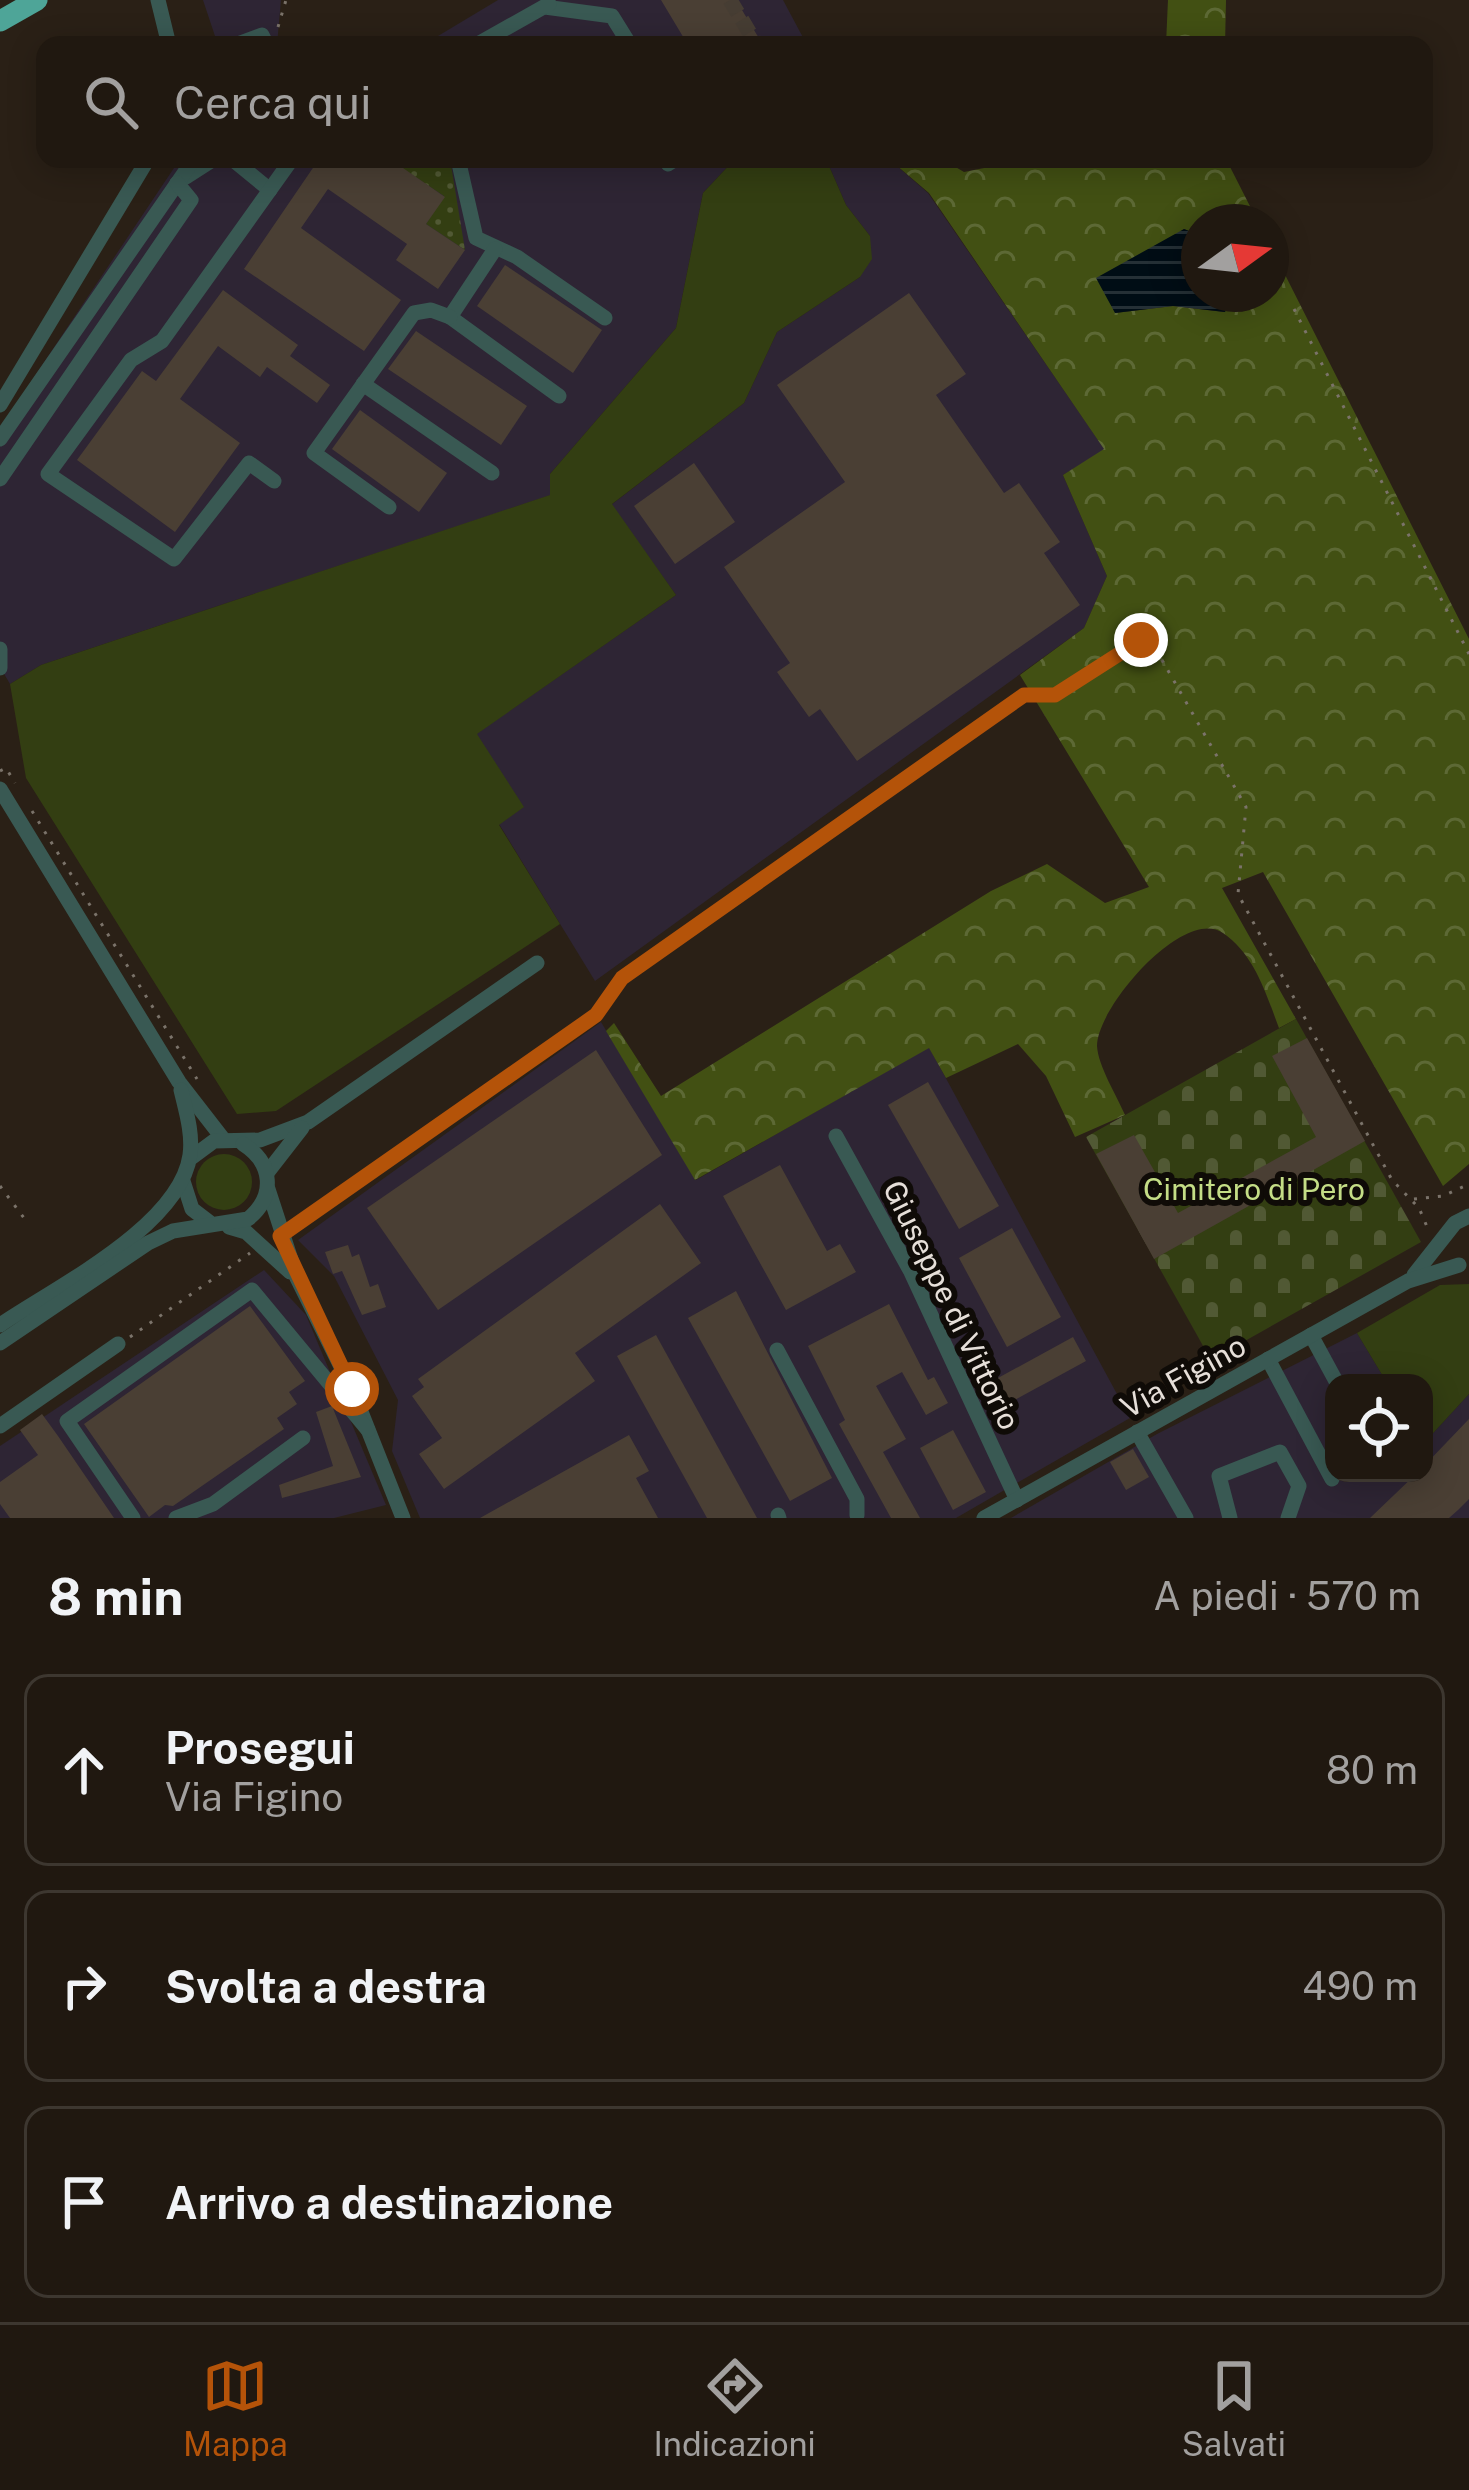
<!DOCTYPE html>
<html lang="it">
<head>
<meta charset="utf-8">
<style>
	:root { --surface:#201810; --page:#282119; --text:#f1f3f6; --muted:#a2a09f; --line:#3d3730; --accent:#b45309 }
	body { margin:0; font-family:"Public Sans",sans-serif; background:var(--page); color:var(--text) }
	.controls { position:absolute; right:36px; bottom:36px; display:grid; overflow:hidden; border-radius:24px; box-shadow:0 6px 30px #0003 }
	.controls button { width:108px; height:108px; display:grid; place-items:center; padding:0; border:0; border-bottom:3px solid var(--line); background:var(--surface); color:var(--text); font:60px sans-serif }
	.compass { position:absolute; left:1181px; top:204px; width:108px; height:108px; border-radius:50%; background:var(--surface); box-shadow:0 6px 30px #0003; rotate:75deg }
	.stop { position:absolute; width:36px; height:36px; margin:-27px; border:9px solid #b45309; border-radius:50%; background:#fff }
	.stop.end { background:#b45309; border-color:#fff; box-shadow:0 3px 12px #0008 }
	.list { margin:0; padding:0; list-style:none }
	h2 { display:flex; justify-content:space-between; align-items:center; height:156px; margin:0; padding:0 48px; font-size:51px }
	h2 small { font-size:39px; font-weight:400; color:var(--muted) }
	.list li { display:grid; grid-template-columns:78px 1fr auto; gap:36px; align-items:center; box-sizing:border-box; height:192px; margin:0 24px 24px; padding:0 24px; border:3px solid var(--line); border-radius:24px }
	.list b { display:block; font-size:45px; white-space:nowrap }
	.list p { margin:0; font-size:39px; white-space:nowrap; color:var(--muted) }
	.list em { font-size:39px; font-style:normal; color:var(--muted) }
	.icon { flex:none; width:66px; height:66px; fill:none; stroke:currentColor; stroke-width:2; stroke-linecap:round; stroke-linejoin:round }
	.map { position:relative; flex:none; width:1469px; height:1518px; overflow:hidden }
	.search { position:absolute; background:var(--surface); box-shadow:0 6px 30px #0003; left:36px; right:36px; top:36px; height:132px; display:flex; align-items:center; gap:30px; box-sizing:border-box; padding:0 42px; border-radius:24px; color:var(--muted); font-size:45px }
	.sheet { height:804px; background:var(--surface) }
	nav { display:flex; justify-content:space-around; align-items:center; box-sizing:border-box; height:168px; border-top:3px solid var(--line); background:var(--surface); font-size:33px; color:var(--muted) }
	nav a { display:grid; justify-items:center; gap:6px }
	nav .on { color:var(--accent) }
	.map>svg:first-child { display:block }
	.industrial { fill:#2e2534 }
	.grass { fill:#333e12 }
	.forest { fill:url(#forest-crowns) }
	.cemetery { fill:url(#cemetery-stones) }
	.park { fill:url(#park-dots) }
	.water { fill:url(#water-rules) }
	.building { fill:#4a3f34 }
	.lines { fill:none; stroke-linecap:round; stroke-linejoin:round }
	.minor-tunnel { stroke:#463d33; stroke-width:15; stroke-dasharray:15 8; stroke-linecap:butt }
	.path { stroke:#7b736a; stroke-width:3; stroke-dasharray:3 9; stroke-linecap:butt }
	.minor { stroke:#395953; stroke-width:15 }
	.highway { stroke:#4ea598; stroke-width:21 }
	.route { stroke:#b45309; stroke-width:15 }
	.labels { text-anchor:middle; dominant-baseline:central; stroke-width:12; stroke-linejoin:round; paint-order:stroke }
	.park-label { font-size:30px; fill:#c4dd86; stroke:#0f0b07 }
	.street-label { font-size:30px; fill:#e6dfd9; stroke:#0f0b07 }
</style>
</head>
<body>
<div class="map">
<svg width="1469" height="1518" viewBox="0 0 1469 1518">
	<defs>
		<pattern id="forest-crowns" width="20" height="18" patternUnits="userSpaceOnUse" patternTransform="scale(3)"><rect width="20" height="18" fill="#425013"/><path d="M2 6a3 3 0 1 1 6 0M12 15a3 3 0 1 1 6 0" fill="none" stroke="#5d6935"/></pattern>
		<pattern id="cemetery-stones" width="16" height="16" patternUnits="userSpaceOnUse" patternTransform="scale(3)"><rect width="16" height="16" fill="#333e12"/><path d="M2 7V4a2 2 0 0 1 4 0v3zM10 15v-3a2 2 0 0 1 4 0v3z" fill="#515934"/></pattern>
		<pattern id="park-dots" width="8" height="8" patternUnits="userSpaceOnUse" patternTransform="scale(3)"><rect width="8" height="8" fill="#333e12"/><path d="M2 2h.1M6 6h.1" fill="none" stroke="#515934" stroke-width="1.8" stroke-linecap="round"/></pattern>
		<pattern id="water-rules" width="6" height="5" patternUnits="userSpaceOnUse" patternTransform="scale(3)"><rect width="6" height="5" fill="#000d15"/><path d="M0 2.5h6" fill="none" stroke="#253036"/></pattern>
	</defs>
	<rect width="100%" height="100%" fill="#2a2016"/>
	<!-- industrial -->
	<g class="industrial">
		<polygon points="203,0 281,0 277,45 218,45"/>
		<polygon points="498,0 783,0 807,45 423,45"/>
		<polygon points="180,159 735,159 703,193 676,328 550,474 551,495 41,665 10,684 0,667 0,428"/>
		<polygon points="826,159 889,159 928,193 1105,450 1063,475 1107,576 1084,628 595,981 499,824 523,807 476,734 676,595 611,505 744,403 777,332 860,277 870,236 846,205"/>
		<polygon points="601,1022 696,1180 929,1047 1130,1418 956,1518 420,1518 392,1451 398,1400 334,1276 298,1240"/>
		<polygon points="264,1270 306,1315 386,1505 334,1518 0,1518 0,1446"/>
		<polygon points="1357,1333 1387,1383 1334,1383 1334,1473 1424,1473 1424,1443 1469,1394 1469,1518 1011,1518 1157,1434"/>
	</g>
	<!-- grass -->
	<g class="grass">
		<polygon points="735,159 826,159 846,205 870,236 872,259 860,277 777,332 744,403 612,504 676,595 477,734 524,807 499,825 560,924 276,1111 237,1114 26,778 10,684 41,665 550,495 550,474 676,328 703,193"/>
		<circle cx="224" cy="1182" r="28"/>
		<polygon points="1469,1284 1469,1394 1424,1443 1424,1383 1387,1383 1357,1333 1440,1285"/>
	</g>
	<!-- forest -->
	<g class="forest">
		<polygon points="1168,0 1226,0 1225,45 1166,45"/>
		<path d="M889,159H942L964,172L1029,159H1226L1258,222H1199V235L1184,229L1115,313L1173,306L1224,312L1234,294H1271V247L1469,639V1164L1443,1186L1263,872L1222,888L1296,1019L1279,1028C1266,994 1255,955 1223,933C1184,906 1097,1007 1097,1046C1098,1066 1117,1096 1125,1115L1075,1137L1046,1076L1018,1044L946,1078L929,1048L695,1180L606,1031L614,1023L661,1096L991,891L1047,864L1105,903L1149,887L1020,675L1084,628L1107,576L1063,475L1104,449L929,193Z"/>
	</g>
	<!-- cemetery -->
	<polygon class="cemetery" points="1296,1019 1421,1242 1211,1360 1086,1137"/>
	<!-- park -->
	<polygon class="park" points="388,159 450,159 465,250 426,224 444,196"/>
	<!-- water -->
	<polygon class="water" points="1184,229 1199,235 1199,294 1234,294 1225,312 1173,306 1115,313 1096,278"/>
	<!-- building -->
	<g class="building">
		<polygon points="661,0 736,0 763,45 688,45"/>
		<polygon points="319,159 390,159 445,197 426,224 465,250 438,289 396,260 407,244 328,189 301,228 401,300 364,351 244,269"/>
		<polygon points="505,265 602,330 573,373 477,306"/>
		<polygon points="223,290 298,345 290,356 330,385 317,403 267,367 260,377 218,346 180,399 240,443 175,532 77,460 142,371 156,381"/>
		<polygon points="909,293 966,374 936,395 1004,493 1019,483 1060,542 1044,553 1080,605 857,761 820,709 809,717 777,672 790,663 724,567 845,482 777,385"/>
		<polygon points="416,331 527,406 501,445 388,369"/>
		<polygon points="360,410 447,473 419,512 332,449"/>
		<polygon points="694,463 735,522 675,564 634,506"/>
		<polygon points="1307,1038 1365,1141 1154,1259 1096,1154 1134,1135 1178,1213 1316,1137 1272,1056"/>
		<polygon points="596,1050 662,1155 438,1310 367,1208"/>
		<polygon points="928,1082 999,1206 959,1229 888,1105"/>
		<polygon points="780,1165 827,1251 840,1244 856,1272 786,1310 723,1196"/>
		<polygon points="660,1204 701,1263 575,1353 595,1381 444,1489 419,1454 442,1438 412,1396 424,1387 418,1379"/>
		<polygon points="1012,1228 1061,1317 1007,1347 959,1258"/>
		<polygon points="348,1245 352,1257 359,1254 370,1287 378,1284 386,1307 362,1315 342,1271 333,1274 325,1252"/>
		<polygon points="736,1291 832,1478 790,1501 688,1318"/>
		<polygon points="889,1304 928,1380 934,1377 948,1403 926,1415 902,1372 876,1386 906,1439 883,1452 920,1518 891,1518 839,1424 845,1420 808,1346"/>
		<polygon points="250,1306 305,1381 289,1392 297,1404 277,1418 284,1429 173,1506 165,1505 149,1517 84,1424"/>
		<polygon points="656,1335 757,1518 707,1518 617,1356"/>
		<polygon points="1073,1337 1086,1361 1000,1408 987,1384"/>
		<polygon points="332,1406 361,1477 282,1498 279,1485 333,1466 316,1412"/>
		<polygon points="42,1414 58,1436 114,1518 10,1518 0,1504 0,1482 38,1455 20,1430"/>
		<polygon points="1469,1419 1469,1499 1458,1510 1449,1518 1370,1518 1417,1473 1424,1473 1424,1466"/>
		<polygon points="953,1430 986,1492 953,1510 920,1448"/>
		<polygon points="629,1435 649,1471 636,1478 658,1518 480,1518"/>
		<polygon points="1133,1449 1149,1477 1126,1490 1110,1462"/>
	</g>
	<g class="lines">
		<!-- minor-tunnel -->
		<polyline class="minor-tunnel" points="730,0 757,45"/>
		<!-- path -->
		<g class="path">
			<polyline points="278,27 286,0"/>
			<polyline points="1294,309 1469,654"/>
			<polyline points="0,771 6,768 15,783"/>
			<polyline points="32,811 197,1079"/>
			<polyline points="0,1186 24,1218"/>
			<polyline points="1414,1199 1443,1196 1469,1184"/>
			<polyline points="295,1228 596,1015 622,978 1024,695 1055,695 1141,640 1158,653 1246,807 1238,894 1392,1180 1419,1208 1428,1229"/>
			<polyline points="130,1337 250,1253"/>
		</g>
		<!-- minor -->
		<g class="minor">
			<polyline points="158,0 169,45"/>
			<polyline points="545,7 612,16 630,45"/>
			<polyline points="235,45 262,35 267,45"/>
			<polyline points="476,45 549,4"/>
			<polyline points="232,159 270,190"/>
			<polyline points="458,159 476,238 517,257 605,318"/>
			<polyline points="665,159 668,164 676,159"/>
			<polyline points="186,177 214,159"/>
			<polyline points="495,249 450,317 559,396"/>
			<polyline points="363,384 492,473"/>
			<polyline points="0,405 148,159"/>
			<polyline points="0,439 194,159"/>
			<polyline points="0,479 191,200 177,183"/>
			<polyline points="274,481 249,463 174,559 48,474 131,360 162,341 292,159"/>
			<polyline points="389,507 314,453 414,313 431,310 450,317"/>
			<polyline points="0,649 0,668"/>
			<polyline points="0,789 179,1082 224,1140"/>
			<polyline points="836,1136 911,1272 1017,1500"/>
			<polyline points="191,1158 214,1141 260,1140 308,1122 537,963"/>
			<polyline points="267,1173 302,1128"/>
			<polyline points="183,1181 192,1209 209,1222"/>
			<polyline points="268,1189 297,1278 352,1389 403,1518"/>
			<polyline points="229,1227 246,1232 290,1272"/>
			<polyline points="1414,1275 1455,1223 1469,1216"/>
			<path d="M0,1325C56,1287 180,1226 190,1155C193,1134 186,1111 181,1090"/>
			<polyline points="1311,1335 1337,1383"/>
			<path d="M0,1343L148,1243L173,1231L248,1219C276,1196 273,1163 243,1144"/>
			<polyline points="777,1350 857,1499 857,1515"/>
			<polyline points="1268,1359 1332,1479"/>
			<polyline points="0,1426 118,1344"/>
			<polyline points="1137,1432 1186,1518"/>
			<polyline points="778,1515 779,1518"/>
			<polyline points="133,1518 67,1421 252,1290 368,1430"/>
			<polyline points="176,1518 213,1504 303,1438"/>
			<polyline points="984,1518 1408,1281 1459,1265"/>
			<polyline points="1230,1518 1219,1476 1280,1452 1299,1486 1288,1518"/>
		</g>
		<!-- highway -->
		<polyline class="highway" points="0,21 37,0"/>
	</g>
	<g class="lines">
		<!-- route -->
		<polyline class="route" points="352,1389 280,1236 596,1015 622,978 1024,695 1055,695 1141,640"/>
	</g>
	<g class="labels">
		<!-- park labels -->
		<g class="park-label">
			<text x="1254" y="1189">Cimitero di Pero</text>
		</g>
		<!-- street labels -->
		<g class="street-label">
			<text transform="translate(952 1305) rotate(64)">Giuseppe di Vittorio</text>
			<text transform="translate(1183 1376) rotate(-29)">Via Figino</text>
		</g>
	</g>
</svg>
<div class="controls">
<button><svg class="icon" aria-label="locate" viewBox="0 0 24 24"><circle cx="12" cy="12" r="6"/><path d="M12 2v4M12 18v4M2 12h4M18 12h4"/></svg></button>
</div>
<svg class="compass" viewBox="-18 -18 36 36"><path d="M0-13l5 13h-10z" fill="#e53935"/><path d="M0 13l5-13h-10z" fill="#a2a09f"/></svg>
<div class="stop" style="left:352px;top:1389px"></div>
<div class="stop end" style="left:1141px;top:640px"></div>
<div class="search"><svg class="icon" aria-label="search" viewBox="0 0 24 24"><circle cx="10" cy="10" r="6"/><path d="M15 15l6 6"/></svg>Cerca qui</div>
</div>
<section class="sheet">
<h2>8 min<small>A piedi · 570 m</small></h2>
<ul class="list">
<li><svg class="icon" aria-label="ahead" viewBox="0 0 24 24"><path d="M12 20V5M6 11l6-6 6 6"/></svg><div><b>Prosegui</b><p>Via Figino</p></div><em>80 m</em></li>
<li><svg class="icon" aria-label="right" viewBox="0 0 24 24"><path d="M7 20v-9h11M14 6l5 5-5 5"/></svg><div><b>Svolta a destra</b></div><em>490 m</em></li>
<li><svg class="icon" aria-label="arrive" viewBox="0 0 24 24"><path d="M6 21V4h12l-3 4 3 4H6"/></svg><div><b>Arrivo a destinazione</b></div></li>
</ul>
</section>
<nav>
<a class="on"><svg class="icon" aria-label="map" viewBox="0 0 24 24"><path d="M3 6l6-2 6 2 6-2v14l-6 2-6-2-6 2zM9 4v14M15 6v14"/></svg>Mappa</a>
<a><svg class="icon" aria-label="directions" viewBox="0 0 24 24"><path d="M12 3l9 9-9 9-9-9zM9 14v-3h6M13 9l2 2-2 2"/></svg>Indicazioni</a>
<a><svg class="icon" aria-label="saved" viewBox="0 0 24 24"><path d="M7 4h10v16l-5-4-5 4z"/></svg>Salvati</a>
</nav>
</body>
</html>
